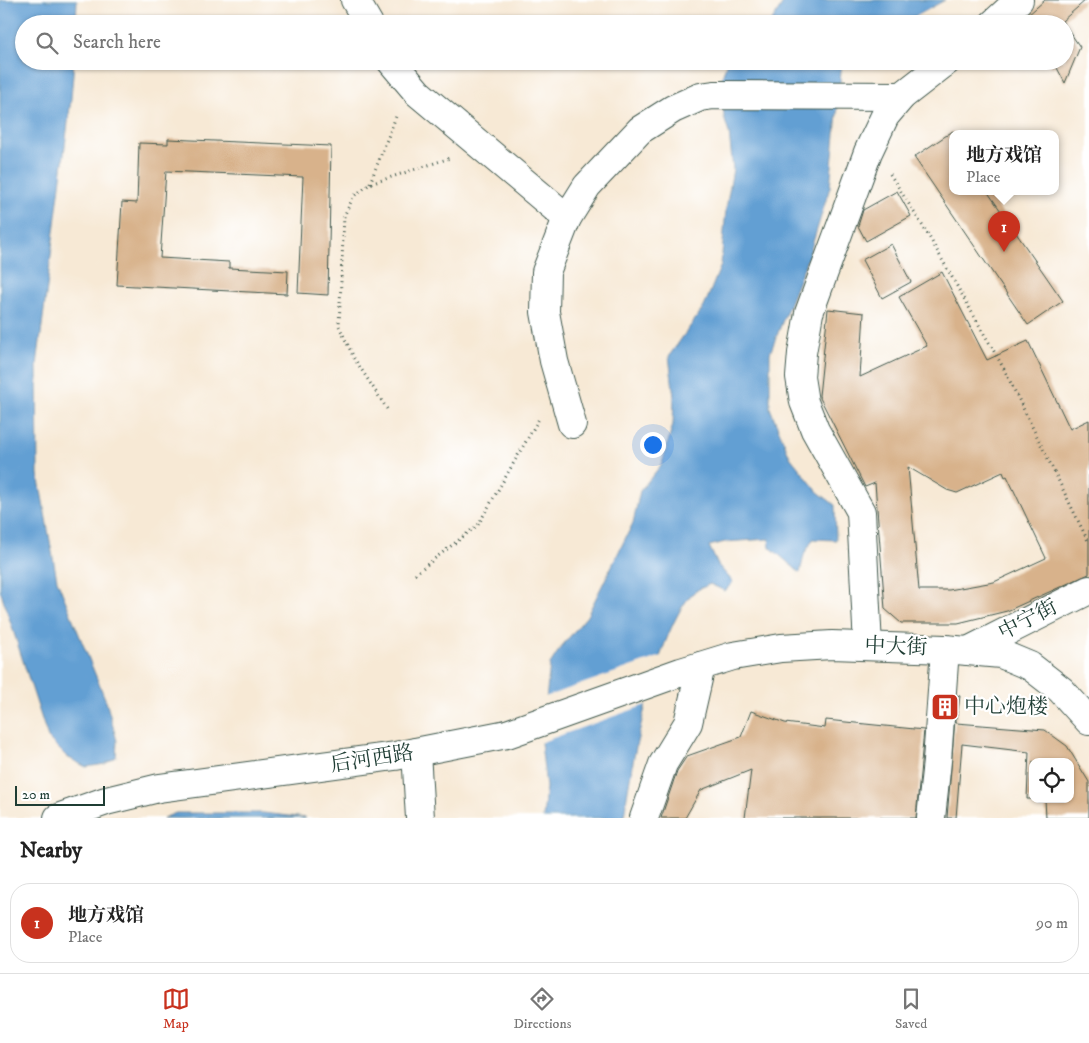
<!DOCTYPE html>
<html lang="en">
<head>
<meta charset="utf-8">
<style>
	:root { --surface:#fff; --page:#f2f2f2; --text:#222; --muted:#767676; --line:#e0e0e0; --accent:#c8321e }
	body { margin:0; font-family:"IM FELL DW Pica","Noto Serif SC",serif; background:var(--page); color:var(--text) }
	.controls { position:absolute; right:15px; bottom:15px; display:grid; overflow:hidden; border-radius:10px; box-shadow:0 1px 4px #0004 }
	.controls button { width:45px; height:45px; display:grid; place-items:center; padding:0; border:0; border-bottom:1px solid var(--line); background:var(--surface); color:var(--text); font:25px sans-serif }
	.scale { position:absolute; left:15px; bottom:12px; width:90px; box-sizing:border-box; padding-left:5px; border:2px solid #1f3d34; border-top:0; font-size:14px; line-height:18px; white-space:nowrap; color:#1f3d34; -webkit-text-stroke:4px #fff; paint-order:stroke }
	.you { position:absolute; left:652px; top:444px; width:18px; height:18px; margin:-12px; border:4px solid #fff; border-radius:50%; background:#1a73e8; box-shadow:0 0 0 8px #1a73e833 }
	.badge { display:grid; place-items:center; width:32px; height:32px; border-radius:50%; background:var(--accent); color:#fff; font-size:16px; font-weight:700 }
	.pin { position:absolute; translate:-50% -41px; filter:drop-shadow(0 1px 2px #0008) }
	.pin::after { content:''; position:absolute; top:26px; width:18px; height:15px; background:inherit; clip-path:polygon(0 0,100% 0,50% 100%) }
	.popup { position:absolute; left:949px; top:130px; width:110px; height:65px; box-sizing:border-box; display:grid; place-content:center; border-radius:10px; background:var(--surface); filter:drop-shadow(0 1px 4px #0005); font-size:16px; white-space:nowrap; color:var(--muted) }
	.popup b { font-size:19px; color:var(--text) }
	.popup::after { content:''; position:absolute; left:50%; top:100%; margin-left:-10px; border:10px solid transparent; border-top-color:var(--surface) }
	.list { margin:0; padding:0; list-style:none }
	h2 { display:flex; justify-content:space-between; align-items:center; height:65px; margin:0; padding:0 20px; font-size:21px }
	h2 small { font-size:16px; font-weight:400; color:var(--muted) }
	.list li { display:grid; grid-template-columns:32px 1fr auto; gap:15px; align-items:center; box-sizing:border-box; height:80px; margin:0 10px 10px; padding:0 10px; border:1px solid var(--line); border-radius:20px }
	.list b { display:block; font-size:19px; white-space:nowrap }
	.list p { margin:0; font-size:16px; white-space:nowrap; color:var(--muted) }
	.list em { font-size:16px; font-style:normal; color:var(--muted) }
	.icon { flex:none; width:28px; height:28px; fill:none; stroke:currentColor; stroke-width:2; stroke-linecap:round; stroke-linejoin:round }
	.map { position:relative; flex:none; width:1089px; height:818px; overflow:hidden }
	.search { position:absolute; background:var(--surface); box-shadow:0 1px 4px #0004; left:15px; right:15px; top:15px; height:55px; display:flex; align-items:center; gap:12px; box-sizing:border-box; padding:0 18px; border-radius:28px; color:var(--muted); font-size:19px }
	.sheet { height:155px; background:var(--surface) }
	nav { display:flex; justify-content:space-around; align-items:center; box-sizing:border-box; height:70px; border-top:1px solid var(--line); background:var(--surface); font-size:14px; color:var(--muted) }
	nav a { display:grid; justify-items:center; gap:2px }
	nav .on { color:var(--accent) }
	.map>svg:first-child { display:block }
	.water { fill:#629fd3; stroke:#406e84 }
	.pier { fill:#f7e9d5 }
	.building { fill:#d8b28b; fill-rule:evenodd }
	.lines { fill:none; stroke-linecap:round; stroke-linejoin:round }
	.minor-casing { stroke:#3f574c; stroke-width:30 }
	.path { stroke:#3f574c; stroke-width:3; stroke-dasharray:1 4; stroke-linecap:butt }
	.minor { stroke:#fff; stroke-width:28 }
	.labels { text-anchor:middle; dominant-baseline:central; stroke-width:4.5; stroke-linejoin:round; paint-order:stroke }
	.street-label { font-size:21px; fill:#1f3d34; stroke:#fff }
	.poi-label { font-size:21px; fill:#1f3d34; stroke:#fff; text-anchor:start }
</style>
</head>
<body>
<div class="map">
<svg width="1089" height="818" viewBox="0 0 1089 818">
	<rect width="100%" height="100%" fill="#fff"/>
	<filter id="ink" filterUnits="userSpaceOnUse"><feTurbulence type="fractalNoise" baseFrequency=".02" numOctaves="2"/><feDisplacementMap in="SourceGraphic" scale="10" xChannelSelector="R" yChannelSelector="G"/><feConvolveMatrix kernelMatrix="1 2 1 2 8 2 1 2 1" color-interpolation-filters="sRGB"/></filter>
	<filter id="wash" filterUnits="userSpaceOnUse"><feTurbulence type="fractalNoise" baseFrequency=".0096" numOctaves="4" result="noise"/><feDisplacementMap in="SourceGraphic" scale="20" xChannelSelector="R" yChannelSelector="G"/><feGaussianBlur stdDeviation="1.12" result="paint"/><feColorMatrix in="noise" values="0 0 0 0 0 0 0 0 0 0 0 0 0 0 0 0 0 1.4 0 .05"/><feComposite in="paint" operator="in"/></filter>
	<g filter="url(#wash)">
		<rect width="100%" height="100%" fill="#f7e9d5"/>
		<!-- water -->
		<g class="water">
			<polygon points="0,0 77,0 76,24 24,24 24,61 74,61 71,99 37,365 38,474 57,580 106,701 117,741 116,757 105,764 86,767 67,757 48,738 0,590"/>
			<polygon points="785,0 945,0 916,16 885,24 770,24"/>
			<path d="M727,61H842L830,187L810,252L770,353V408L790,457L818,492L835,505L836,540L813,539L804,555L800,573L770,547L769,539L725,542L709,546L718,565L733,582L725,591L710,584C705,587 697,589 693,593C657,629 630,766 624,818H543L546,787L541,743L550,664L561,647L587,616L633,523L640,491L662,464L673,424L674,397L669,356L704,307L721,265L726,209L733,169L729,133L724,117L722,78Z"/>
			<polygon points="176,813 263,813 306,818 163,818"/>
		</g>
		<!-- pier -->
		<polygon class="pier" points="664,655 651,703 539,743 542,698"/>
		<g id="blocks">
			<!-- building -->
			<g class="building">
				<polygon points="1045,0 1086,0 1062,21 1064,24 1018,24"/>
				<polygon points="1065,25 1080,47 1065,83 1056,66 1051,67 1048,61 1065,61"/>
				<polygon points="953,131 953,191 987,191 1063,301 1028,325 914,157"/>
				<polygon points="168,139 331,146 328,295 298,293 303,177 166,171 160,258 229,262 229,268 288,271 287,294 117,285 122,202 137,203 139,143 168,144"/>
				<polygon points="897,191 911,216 866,241 858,226 863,210"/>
				<polygon points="891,244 911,282 882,298 862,260"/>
				<path d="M942,272L987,360L1028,341L1070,429L1089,420V574L1007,611L958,623H901L885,609L875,483L865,487L819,396L828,309L864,313L860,377L927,346L899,297ZM908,467L947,490L957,493L1003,472L1005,477L1007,476L1046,558L994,582L949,590H919Z"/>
				<polygon points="957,695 960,696 956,723 1045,730 1067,746 1089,782 1089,818 1046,818 1045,799 1070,799 1070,762 1033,762 1033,799 1027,799 1029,752 962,744 956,818 947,818"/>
				<polygon points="751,711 785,723 825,728 826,720 924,730 916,818 745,818 751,770 701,790 685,818 661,818 677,771 687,756 741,737"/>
			</g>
		</g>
	</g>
	<g filter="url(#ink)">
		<use href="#blocks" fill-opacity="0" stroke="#3f574c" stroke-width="1"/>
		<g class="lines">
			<defs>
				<g id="minor">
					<polyline points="355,0 369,24"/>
					<polyline points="993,24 1019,0"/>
					<polyline points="391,61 418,93 567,218"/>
					<polyline points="572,424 554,361 545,312 546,272 567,218 587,186 640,130 673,109 700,97 714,95 902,96"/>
					<polyline points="868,646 861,512 815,430 804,402 800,377 802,353 809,313 868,152 885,116 902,96 947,61"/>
					<polyline points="968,651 1089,590"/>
					<polyline points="416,752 420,818"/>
					<polyline points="58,818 106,801 159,788 395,756 507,734 681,672 733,656 781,648 832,645 945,649 1001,654 1030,666 1061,690 1089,721"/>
					<polyline points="644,818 663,764 688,723 701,666"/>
					<polyline points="931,818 937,761 945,649"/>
				</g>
			</defs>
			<!-- minor casing -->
			<use href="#minor" class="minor-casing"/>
			<!-- path -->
			<g class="path">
				<polyline points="890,174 927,233 1004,369 1089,543"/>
				<polyline points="370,183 397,114"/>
				<polyline points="387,409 354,358 339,326 344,216 354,196 370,184 450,158"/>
				<polyline points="415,574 478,525 540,417"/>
			</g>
			<!-- minor -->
			<use href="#minor" class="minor"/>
		</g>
	</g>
	<!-- icons -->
	<defs>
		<symbol id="building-square" viewBox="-11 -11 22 22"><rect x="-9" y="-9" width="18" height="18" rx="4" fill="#c8321e" stroke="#fff"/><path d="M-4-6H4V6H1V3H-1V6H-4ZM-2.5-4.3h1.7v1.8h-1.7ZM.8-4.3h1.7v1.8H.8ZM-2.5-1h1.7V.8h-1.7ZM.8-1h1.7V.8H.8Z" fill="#fff"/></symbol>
	</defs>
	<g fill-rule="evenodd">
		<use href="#building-square" x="929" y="691" width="32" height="32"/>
	</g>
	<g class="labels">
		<!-- street labels -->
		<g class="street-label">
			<text transform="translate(1028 620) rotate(-27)">中宁街</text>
			<text transform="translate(896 647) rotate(2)">中大街</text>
			<text transform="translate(372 759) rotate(-9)">后河西路</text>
		</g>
		<!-- poi labels -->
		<g class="poi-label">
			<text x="964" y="707">中心炮楼</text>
		</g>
	</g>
</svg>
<div class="controls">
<button><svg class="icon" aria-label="locate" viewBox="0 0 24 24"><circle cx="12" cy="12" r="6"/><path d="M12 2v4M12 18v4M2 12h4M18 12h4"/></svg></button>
</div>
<div class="scale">20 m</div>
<div class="you"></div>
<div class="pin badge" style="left:1004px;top:252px">1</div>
<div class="popup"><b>地方戏馆</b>Place</div>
<div class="search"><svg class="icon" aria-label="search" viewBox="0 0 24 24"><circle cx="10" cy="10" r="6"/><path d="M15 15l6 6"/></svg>Search here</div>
</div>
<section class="sheet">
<h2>Nearby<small></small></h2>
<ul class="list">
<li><span class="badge">1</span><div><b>地方戏馆</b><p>Place</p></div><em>90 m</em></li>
</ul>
</section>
<nav>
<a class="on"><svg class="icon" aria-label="map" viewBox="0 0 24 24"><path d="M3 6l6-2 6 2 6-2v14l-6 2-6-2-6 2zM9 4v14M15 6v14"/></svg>Map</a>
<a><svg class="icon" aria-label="directions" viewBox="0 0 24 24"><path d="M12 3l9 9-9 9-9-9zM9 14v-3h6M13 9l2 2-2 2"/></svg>Directions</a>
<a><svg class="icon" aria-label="saved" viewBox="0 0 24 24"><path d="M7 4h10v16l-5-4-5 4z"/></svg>Saved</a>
</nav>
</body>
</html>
